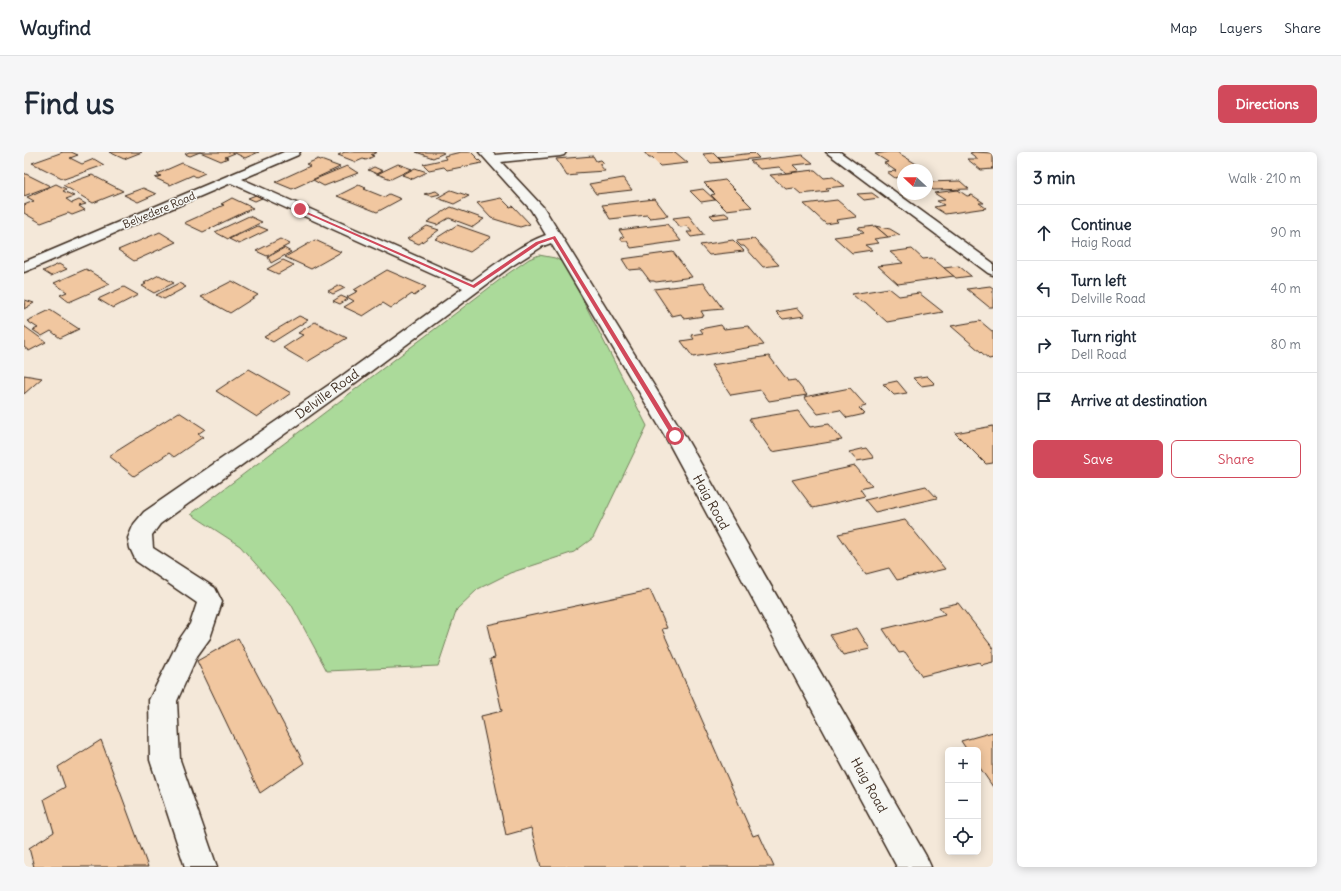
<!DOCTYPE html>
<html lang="en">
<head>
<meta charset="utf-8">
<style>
	:root { --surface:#fff; --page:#f6f6f7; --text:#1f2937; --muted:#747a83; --line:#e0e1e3; --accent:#d1495b }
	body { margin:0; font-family:Delius,sans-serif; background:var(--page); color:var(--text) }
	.controls { position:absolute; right:12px; bottom:12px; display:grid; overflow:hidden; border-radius:6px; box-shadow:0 2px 10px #0003 }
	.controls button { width:36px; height:36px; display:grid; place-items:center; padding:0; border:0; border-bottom:1px solid var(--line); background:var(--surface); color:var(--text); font:20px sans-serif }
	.compass { position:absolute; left:873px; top:12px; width:36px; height:36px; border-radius:50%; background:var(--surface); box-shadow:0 2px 10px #0003; rotate:292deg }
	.stop { position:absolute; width:12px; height:12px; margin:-9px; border:3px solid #d1495b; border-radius:50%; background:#fff }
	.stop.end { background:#d1495b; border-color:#fff; box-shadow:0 1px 4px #0008 }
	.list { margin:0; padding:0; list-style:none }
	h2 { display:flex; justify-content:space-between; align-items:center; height:52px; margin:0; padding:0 16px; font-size:17px }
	h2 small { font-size:13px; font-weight:400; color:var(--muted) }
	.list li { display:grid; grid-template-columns:26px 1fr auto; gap:12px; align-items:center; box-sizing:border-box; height:56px; padding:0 16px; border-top:1px solid var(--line) }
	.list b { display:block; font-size:15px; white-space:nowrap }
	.list p { margin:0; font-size:13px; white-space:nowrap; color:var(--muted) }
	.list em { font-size:13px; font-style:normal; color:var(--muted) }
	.actions { display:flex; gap:8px; padding:12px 16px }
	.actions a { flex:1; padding:9px 0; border:1px solid var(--accent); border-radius:6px; text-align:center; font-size:14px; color:var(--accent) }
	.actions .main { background:var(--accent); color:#fff }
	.icon { flex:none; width:22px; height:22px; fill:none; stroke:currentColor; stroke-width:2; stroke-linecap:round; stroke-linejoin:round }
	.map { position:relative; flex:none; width:969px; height:715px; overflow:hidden; border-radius:6px }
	header { display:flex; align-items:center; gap:24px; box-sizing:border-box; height:56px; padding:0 20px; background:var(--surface); border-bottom:1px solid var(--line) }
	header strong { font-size:19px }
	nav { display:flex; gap:22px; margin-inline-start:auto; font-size:14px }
	.intro { display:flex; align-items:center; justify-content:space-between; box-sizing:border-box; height:96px; padding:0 24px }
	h1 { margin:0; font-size:28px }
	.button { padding:10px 18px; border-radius:6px; background:var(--accent); color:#fff; font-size:14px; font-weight:700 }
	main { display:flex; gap:24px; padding:0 24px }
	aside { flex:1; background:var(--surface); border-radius:6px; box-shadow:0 2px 10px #0003 }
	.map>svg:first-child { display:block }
	.green { fill:#abda9a; stroke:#73825c }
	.building { fill:#f1c7a0; stroke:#3b2a1e }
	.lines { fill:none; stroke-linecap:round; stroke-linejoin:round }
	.street-casing { stroke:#3b2a1e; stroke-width:3 }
	.street { fill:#f6f6f2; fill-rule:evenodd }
	.route { fill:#d1495b }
	.labels { text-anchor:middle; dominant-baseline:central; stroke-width:3; stroke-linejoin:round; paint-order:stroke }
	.far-street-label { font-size:11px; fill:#3b2a1e; stroke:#f6f6f2 }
	.street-label { font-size:13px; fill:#3b2a1e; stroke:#f6f6f2 }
</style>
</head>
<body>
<header>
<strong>Wayfind</strong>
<nav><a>Map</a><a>Layers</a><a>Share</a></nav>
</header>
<div class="intro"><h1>Find us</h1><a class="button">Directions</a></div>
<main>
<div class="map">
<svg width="969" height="715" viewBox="0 0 969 715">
	<rect width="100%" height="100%" fill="#f4e8d9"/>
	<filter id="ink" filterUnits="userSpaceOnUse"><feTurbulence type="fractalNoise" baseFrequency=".025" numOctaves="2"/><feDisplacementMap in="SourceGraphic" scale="8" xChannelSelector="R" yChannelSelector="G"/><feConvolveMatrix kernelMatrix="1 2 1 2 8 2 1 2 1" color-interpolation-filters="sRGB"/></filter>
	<g filter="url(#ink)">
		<!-- green -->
		<polygon class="green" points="515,103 531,106 540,111 623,274 569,386 550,400 486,421 454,437 433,457 414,514 303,519 267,452 216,394 167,362 482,123 505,107"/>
		<!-- building -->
		<g class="building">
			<polygon points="39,0 47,0 54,3 46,6 58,12 70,7 80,13 40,27 8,11"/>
			<polygon points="85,0 118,0 100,7"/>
			<polygon points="165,0 235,0 221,6 211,1 201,5 204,6 197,9 176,0 166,4 161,2"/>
			<polygon points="321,0 353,0 347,3 350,4 342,8 339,7 332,10 314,3"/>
			<polygon points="392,0 418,0 420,1 409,6"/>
			<polygon points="437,0 447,0 458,11 423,18 420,15 405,18 399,12 422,7 420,4"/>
			<polygon points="620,0 651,0 664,11 636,14 628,6 625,6"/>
			<polygon points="864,0 873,0 902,18 879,18 879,24 871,26 863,20 872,19 860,11 864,10 851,2"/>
			<polygon points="950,0 969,1 969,16 967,16 969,17 957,18 943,7 954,7 946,1"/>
			<polygon points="689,1 698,10 687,11 679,2"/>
			<polygon points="730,1 735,6 699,10 694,5"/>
			<polygon points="779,3 789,11 769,13 775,19 762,21 755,15 736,17 726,9"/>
			<polygon points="569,4 572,9 577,8 580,11 575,12 581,19 551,21 553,23 543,24 532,7"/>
			<polygon points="294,7 316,15 268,37 251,30 286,14 282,12"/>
			<polygon points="158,11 181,21 172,25 169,23 146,33 131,26 137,24 133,22"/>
			<polygon points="374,12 388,17 367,27 353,22"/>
			<polygon points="323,14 334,21 300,34 289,28"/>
			<polygon points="350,15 359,19 353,22 344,18"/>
			<polygon points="391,16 403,20 389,27 378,23"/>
			<polygon points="791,18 800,26 809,25 821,34 802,36 805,39 777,42 770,36 762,37 746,23"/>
			<polygon points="0,21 26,34 0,44"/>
			<polygon points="68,23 99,39 69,51 39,33"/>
			<polygon points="599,26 608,38 572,42 565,32"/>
			<polygon points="701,28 728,55 702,58 687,43 691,42 680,31"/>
			<polygon points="936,29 945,37 909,38 903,32 903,30"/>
			<polygon points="32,32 42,37 39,39 50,44 42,47 48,51 55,48 62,52 55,54 61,58 48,63 44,61 17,71 0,61 0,53 10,49 3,45"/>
			<polygon points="335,33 342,36 340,37 360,45 365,42 377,47 353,60 313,44"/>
			<polygon points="119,36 132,42 114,50 100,43"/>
			<polygon points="679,37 691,48 677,50 666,39"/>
			<polygon points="427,38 445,44 430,52 413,46"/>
			<polygon points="934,38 943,44 948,43 960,51 955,51 962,56 921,62 910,55 920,53 913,49 921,48 910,41"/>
			<polygon points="412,39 416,42 408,44 400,42"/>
			<polygon points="848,41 855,46 840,48 833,42"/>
			<polygon points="232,43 238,46 231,49 224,46"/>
			<polygon points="208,46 229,56 179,80 160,71 200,53 197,52"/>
			<polygon points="477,46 486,55 489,54 506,72 496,75 467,66 453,51"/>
			<polygon points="631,47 644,64 626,66 623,63 586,67 578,53"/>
			<polygon points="813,48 833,65 812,68 814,70 802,72 780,52"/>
			<polygon points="427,55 460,67 449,75 425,66 413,73 403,70"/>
			<polygon points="701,61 706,65 690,67 686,63"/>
			<polygon points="225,64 238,70 204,87 191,80"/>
			<polygon points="665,64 680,83 667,85 663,80 668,80 663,74 656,75 649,66"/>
			<polygon points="643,72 657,89 607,96 603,89 598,89 596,86 600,85 595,78"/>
			<polygon points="433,73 467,85 446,100 411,87"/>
			<polygon points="234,74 244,78 215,92 205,87"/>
			<polygon points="403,74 415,78 395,92 383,87"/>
			<polygon points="851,74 866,77 876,83 864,85"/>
			<polygon points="851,74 864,85 850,87 855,91 841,93 848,98 828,101 810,85 840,81 834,76"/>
			<polygon points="136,80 152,90 110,109 94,98"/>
			<polygon points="256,87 266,92 243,104 232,99"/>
			<polygon points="730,87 755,113 739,115 720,94 717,94 712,89"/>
			<polygon points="291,88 317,100 287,117 261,105"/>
			<polygon points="709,88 720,99 685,103 676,93"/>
			<polygon points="260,96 267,100 247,111 244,105"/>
			<polygon points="888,97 899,107 908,106 930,124 874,132 854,114 879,111 866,100"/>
			<polygon points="649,100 668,125 632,130 630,129 626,129 617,117 605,118 598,107"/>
			<polygon points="259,108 270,113 254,122 243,117"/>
			<polygon points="35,112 43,117 27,124 19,119"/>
			<polygon points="935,114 947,124 932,126 920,116"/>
			<polygon points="62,117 86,132 45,150 36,143 43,140 30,131"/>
			<polygon points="363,118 402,135 390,144 388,142 367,156 359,151 339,164 320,155 330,149 323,145 334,139 330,138"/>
			<polygon points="135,123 150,131 130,141 118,134 122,132 120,131"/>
			<polygon points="208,129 234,143 206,161 177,145"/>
			<polygon points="155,131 162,135 140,147 132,143"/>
			<polygon points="680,131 699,157 677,159 680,164 660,167 657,162 648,164 630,137"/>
			<polygon points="316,133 321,136 309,142 304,139"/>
			<polygon points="966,134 969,136 969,155 965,155 943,137"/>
			<polygon points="100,135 114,143 89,156 74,147"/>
			<polygon points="865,136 875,144 895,141 919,160 863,170 841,150 837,150 828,142"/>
			<polygon points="317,144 324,147 316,152 309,149"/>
			<polygon points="1,148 10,151 0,157"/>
			<polygon points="774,156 781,164 759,167 752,160"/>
			<polygon points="26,158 55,177 36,186 27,179 18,184 9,178 14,176 3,169"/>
			<polygon points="275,164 284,168 249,190 240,185"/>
			<polygon points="956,169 969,180 969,206 965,207 927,174"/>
			<polygon points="291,170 323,186 283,210 259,196 279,183 274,181"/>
			<polygon points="697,173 700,177 724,174 740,193 669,205 657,189 670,187 667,183 679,181 676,177"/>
			<polygon points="0,174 22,190 5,199 0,195"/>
			<polygon points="745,204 764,229 771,228 783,243 745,249 737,238 707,243 687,213"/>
			<polygon points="225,217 267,241 233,265 192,239"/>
			<polygon points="0,223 18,226 0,242"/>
			<polygon points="903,224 911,232 897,234 889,226"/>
			<polygon points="873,229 883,241 870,243 859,232"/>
			<polygon points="826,236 842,254 835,256 841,262 823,266 816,258 794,262 780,245"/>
			<polygon points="774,259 786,275 805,272 818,288 748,300 725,267"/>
			<polygon points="155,260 181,277 174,282 179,285 150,305 145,301 110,324 85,304"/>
			<polygon points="969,274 969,311 962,312 931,281"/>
			<polygon points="842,296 850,306 833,309 825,300"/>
			<polygon points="831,314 848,334 836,337 841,344 789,356 768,328"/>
			<polygon points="902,334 913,346 851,360 841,348"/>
			<polygon points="881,368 921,417 873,428 865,416 842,422 814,382"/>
			<polygon points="626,438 643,476 638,477 729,684 735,682 750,715 517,715 507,676 482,683 457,564 478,559 466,507 471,506 463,473"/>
			<polygon points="934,451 969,496 969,510 957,513 955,510 898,524 881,500 875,501 859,477 921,462 915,455"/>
			<polygon points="833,476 846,497 819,503 806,483"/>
			<polygon points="214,486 280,611 236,641 173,509"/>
			<polygon points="969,580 969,635 954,613 954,598 943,598 937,589"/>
			<polygon points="77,588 124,715 10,715 5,696 30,680 20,647 41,635 34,615"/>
		</g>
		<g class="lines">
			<defs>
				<g id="street">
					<path d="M260,0H276L274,3L218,27L448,129C472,112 495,93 522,83L507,58L455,0H468L471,3L501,0H542L540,3L536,4L477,10L520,56L658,279L902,704L907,715H873L641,284L527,91L519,94L486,115L327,234L136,372L128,383L129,396L191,436L198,450L186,486L173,504L153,549L156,608L193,715H161L126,608L125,548L155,488L166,472L173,451L112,409L106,396L104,386L110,372L120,360L315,226L439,136L207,31L5,118L0,120V110Z"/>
					<polygon points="802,0 816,0 969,111 969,123 964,121"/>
				</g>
			</defs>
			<!-- street casing -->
			<use href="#street" class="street-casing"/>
			<!-- street -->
			<use href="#street" class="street"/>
		</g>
	</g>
	<!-- route -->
	<polygon class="route" points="274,56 449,133 512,90 531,84 653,283 653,286 649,286 529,87 515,92 450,136 274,58"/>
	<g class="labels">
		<!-- far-street labels -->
		<g class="far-street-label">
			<text transform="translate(135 58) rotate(-23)">Belvedere Road</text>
		</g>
		<!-- street labels -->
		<g class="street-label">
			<text transform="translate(303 242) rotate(-36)">Delville Road</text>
			<text transform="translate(687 350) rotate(61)">Haig Road</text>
			<text transform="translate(845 633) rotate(61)">Haig Road</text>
		</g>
	</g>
</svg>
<div class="controls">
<button>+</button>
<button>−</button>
<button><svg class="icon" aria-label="locate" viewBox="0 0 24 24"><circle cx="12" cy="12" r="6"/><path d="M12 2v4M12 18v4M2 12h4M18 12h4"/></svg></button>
</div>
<svg class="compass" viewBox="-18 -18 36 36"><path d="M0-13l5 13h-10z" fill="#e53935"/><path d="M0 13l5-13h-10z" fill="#747a83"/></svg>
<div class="stop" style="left:651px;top:284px"></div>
<div class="stop end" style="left:276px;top:57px"></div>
</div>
<aside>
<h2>3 min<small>Walk · 210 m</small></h2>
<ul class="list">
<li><svg class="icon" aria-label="ahead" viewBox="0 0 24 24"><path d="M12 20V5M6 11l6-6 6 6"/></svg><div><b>Continue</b><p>Haig Road</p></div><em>90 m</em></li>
<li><svg class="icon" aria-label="left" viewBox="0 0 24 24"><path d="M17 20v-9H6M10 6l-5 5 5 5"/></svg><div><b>Turn left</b><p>Delville Road</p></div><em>40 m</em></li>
<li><svg class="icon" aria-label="right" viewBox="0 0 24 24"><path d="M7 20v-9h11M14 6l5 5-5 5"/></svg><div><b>Turn right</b><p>Dell Road</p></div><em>80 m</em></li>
<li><svg class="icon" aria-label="arrive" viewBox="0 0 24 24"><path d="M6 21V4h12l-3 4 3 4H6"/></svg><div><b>Arrive at destination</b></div></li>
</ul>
<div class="actions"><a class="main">Save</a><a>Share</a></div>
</aside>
</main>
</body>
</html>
